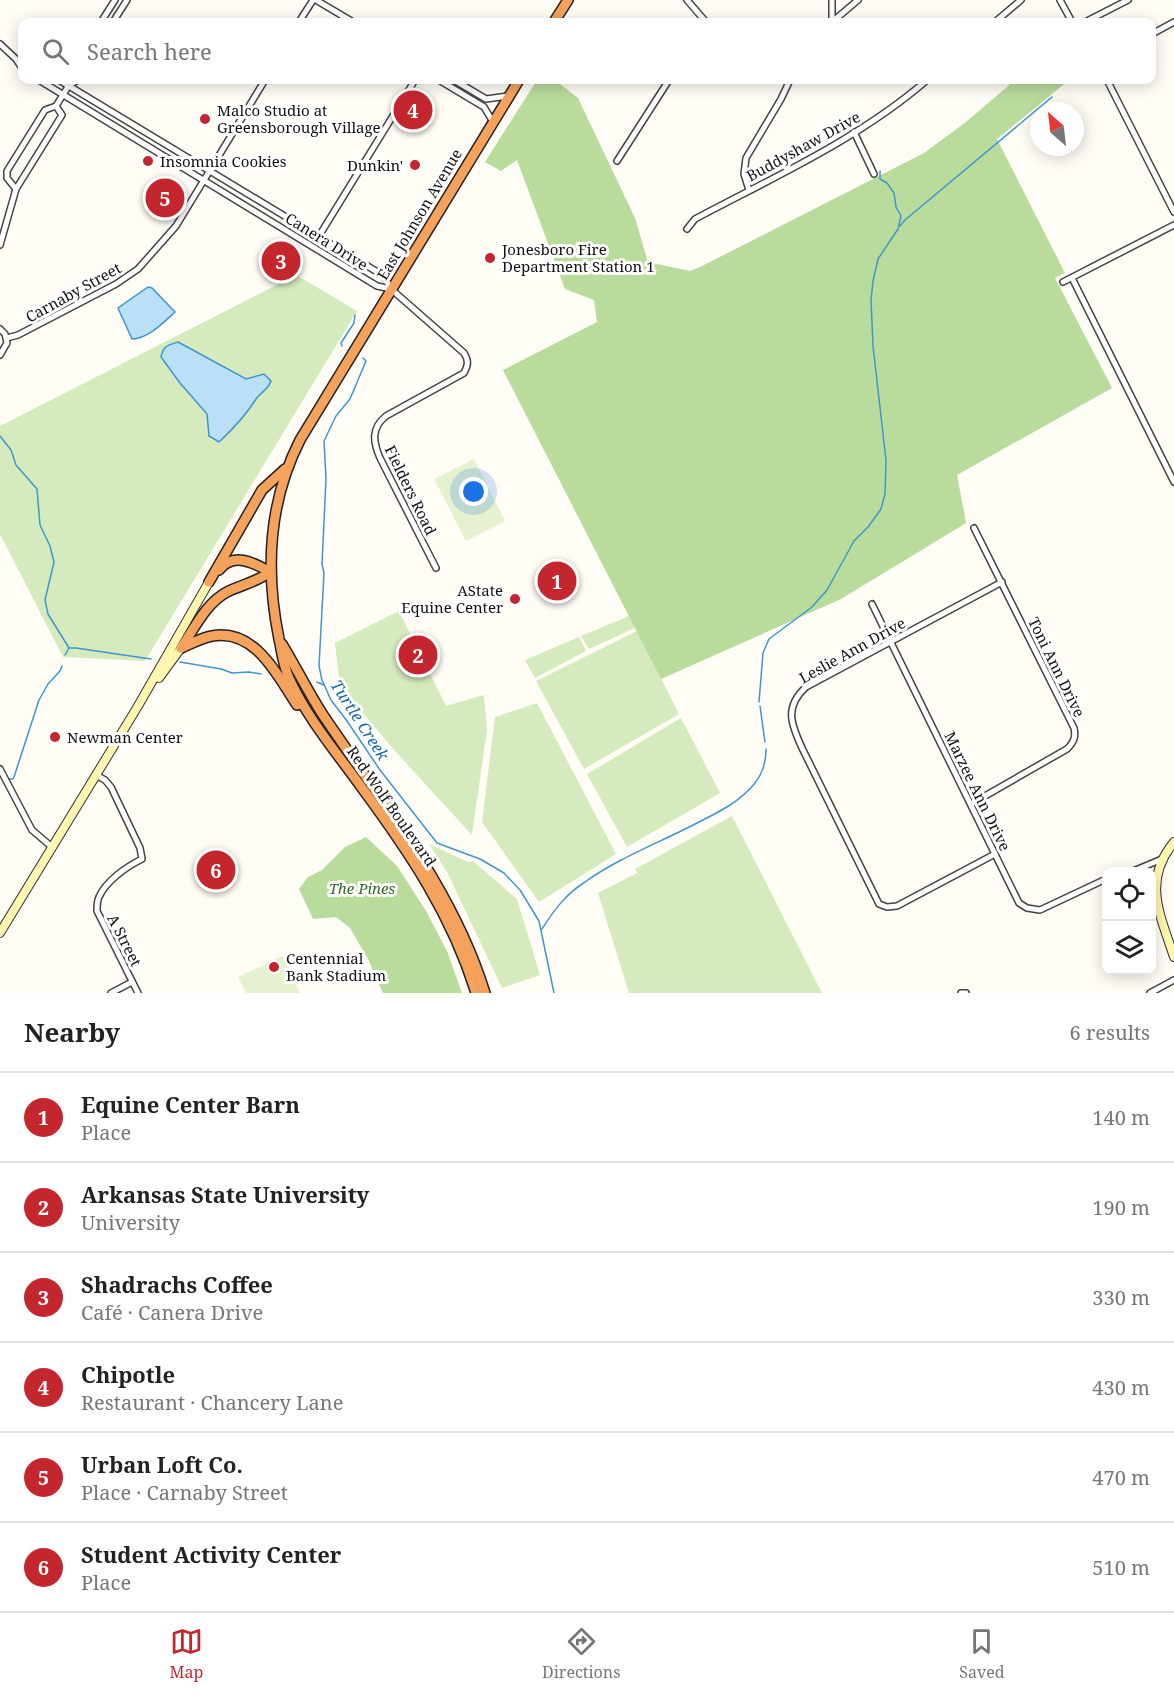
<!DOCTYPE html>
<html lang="en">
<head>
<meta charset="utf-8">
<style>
	:root { --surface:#fff; --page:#f2f2f2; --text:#222; --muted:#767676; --line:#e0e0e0; --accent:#c4262e }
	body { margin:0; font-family:"Noto Serif",serif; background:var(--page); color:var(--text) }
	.controls { position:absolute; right:18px; bottom:18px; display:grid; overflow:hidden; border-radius:12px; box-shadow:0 3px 15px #0003 }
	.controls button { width:54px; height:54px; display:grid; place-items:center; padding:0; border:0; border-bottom:2px solid var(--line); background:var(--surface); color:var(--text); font:30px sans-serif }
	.compass { position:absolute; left:1030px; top:102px; width:54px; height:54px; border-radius:50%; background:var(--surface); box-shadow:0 3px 15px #0003; rotate:332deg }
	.you { position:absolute; left:474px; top:492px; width:21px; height:21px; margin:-15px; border:4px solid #fff; border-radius:50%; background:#1a73e8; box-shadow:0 0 0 9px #1a73e833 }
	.badge { display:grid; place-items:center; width:39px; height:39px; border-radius:50%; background:var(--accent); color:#fff; font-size:20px; font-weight:700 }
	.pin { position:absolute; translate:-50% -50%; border:3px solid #fff; box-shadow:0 2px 6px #0006 }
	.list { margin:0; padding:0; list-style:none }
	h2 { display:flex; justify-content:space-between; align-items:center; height:78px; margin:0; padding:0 24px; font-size:26px }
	h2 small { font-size:20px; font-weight:400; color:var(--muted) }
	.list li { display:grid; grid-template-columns:39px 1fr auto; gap:18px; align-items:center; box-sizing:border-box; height:90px; padding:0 24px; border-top:2px solid var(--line) }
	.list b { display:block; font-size:22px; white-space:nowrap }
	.list p { margin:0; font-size:20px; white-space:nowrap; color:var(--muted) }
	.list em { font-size:20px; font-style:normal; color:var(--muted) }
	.icon { flex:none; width:33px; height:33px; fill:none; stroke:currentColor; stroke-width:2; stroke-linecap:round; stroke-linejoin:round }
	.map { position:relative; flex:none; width:1174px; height:993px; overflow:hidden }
	.search { position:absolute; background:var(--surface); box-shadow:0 3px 15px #0003; left:18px; right:18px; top:18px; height:66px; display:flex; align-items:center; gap:15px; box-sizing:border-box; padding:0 21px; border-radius:12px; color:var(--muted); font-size:22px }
	.sheet { height:618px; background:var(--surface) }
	nav { display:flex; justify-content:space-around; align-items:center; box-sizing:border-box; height:84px; border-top:2px solid var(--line); background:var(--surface); font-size:16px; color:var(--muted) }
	nav a { display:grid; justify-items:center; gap:3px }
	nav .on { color:var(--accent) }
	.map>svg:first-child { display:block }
	.green { fill:#d5ebbd }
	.forest { fill:#b9dc9c }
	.pitch { fill:#e6f2cf }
	.water { fill:#b9e0f7; stroke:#3f96cf; stroke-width:1.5 }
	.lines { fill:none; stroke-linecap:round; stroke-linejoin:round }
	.stream { stroke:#3f96cf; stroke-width:1.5 }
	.street-casing { stroke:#444; stroke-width:8 }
	.secondary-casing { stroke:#333; stroke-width:10 }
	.highway-casing { stroke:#222; stroke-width:12 }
	.street { stroke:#fff; stroke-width:5 }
	.secondary { stroke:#fff6b0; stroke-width:8 }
	.highway { stroke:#f5a25d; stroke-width:9 }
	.poi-dot { fill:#c4262e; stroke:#fff; stroke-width:2 }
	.labels { text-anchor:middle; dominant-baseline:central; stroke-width:6; stroke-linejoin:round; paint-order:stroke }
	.poi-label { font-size:15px; fill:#111; stroke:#fff; text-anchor:start }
	.street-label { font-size:15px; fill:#111; stroke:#fff }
	.park-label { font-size:15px; font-style:italic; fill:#2f6b1f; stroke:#fff }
	.water-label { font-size:16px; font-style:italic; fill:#1768a6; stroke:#fff }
</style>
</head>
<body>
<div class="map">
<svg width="1174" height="993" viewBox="0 0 1174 993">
	<rect width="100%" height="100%" fill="#fffdf5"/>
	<!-- green -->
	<g class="green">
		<polygon points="296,275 357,311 145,661 63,657 0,534 0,426"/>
		<polygon points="399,611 446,706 484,695 487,730 472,835 395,751 348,696 339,678 335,643"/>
		<polygon points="629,616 635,628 589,649 581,636"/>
		<polygon points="637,631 679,714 584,769 536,681"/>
		<polygon points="579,637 586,651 535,678 525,660"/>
		<polygon points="537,703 616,854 539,902 482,822 495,717"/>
		<polygon points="681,718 720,793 627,847 587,774"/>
		<polygon points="732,816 822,993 629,993 598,893 637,873 635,869"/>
		<polygon points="429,844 468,862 473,861 517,899 540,975 502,988 447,872"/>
	</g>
	<!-- forest -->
	<g class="forest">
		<polygon points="537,80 555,80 578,98 635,218 648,262 690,271 700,267 924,153 966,122 1015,80 1069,80 997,139 1065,273 1055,278 1112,388 957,475 966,523 841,599 661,679 503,370 597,322 594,300 565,289 517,160 501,171 485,162"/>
		<polygon points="366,837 397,866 426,911 447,951 462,993 383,993 368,959 350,928 336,917 313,919 299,889 308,877 322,870 345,847"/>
	</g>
	<!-- pitch -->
	<g class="pitch">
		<polygon points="474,459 505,521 466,541 434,479"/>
		<polygon points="282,956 300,993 246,993 238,977"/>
	</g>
	<!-- water -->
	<g class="water">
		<path d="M148,287L152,288L175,312C164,322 148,339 132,339L118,308Z"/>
		<path d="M178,342L246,379L264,374L271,381C268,390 261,392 256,399C246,415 233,429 219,442L209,436L207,414L180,383L161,357C163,346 168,345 178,342Z"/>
	</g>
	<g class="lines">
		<!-- stream -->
		<g class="stream">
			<polyline points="900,226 905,220 1052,97"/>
			<polyline points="342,346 341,343 354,323 355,315"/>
			<polyline points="363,358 366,361 350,399 336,416 324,441 326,479 322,564 324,573 319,666 322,680 331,700 347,721 380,770 437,843 480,859 504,873 520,890 539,921 554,993"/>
			<polyline points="0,436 11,450 16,465 37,489 40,525 50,546 54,562 45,600 48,614 69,648 76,648 151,659"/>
			<polyline points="65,655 69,648"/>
			<polyline points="180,662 221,669 232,673 249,672 261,674"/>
			<polyline points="317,682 324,685"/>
			<polyline points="759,702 763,653 769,639 812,607 827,590 854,541 868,527 881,509 885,494 886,460 873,346 871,300 873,281 878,259 898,229 901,216 896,207 894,193 887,183 880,179 880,171"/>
			<polyline points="760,706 765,742"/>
			<polyline points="9,779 13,779 14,777 39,700 48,684 60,671 62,666"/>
			<path d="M542,929C554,910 566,894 585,882C620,857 661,842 699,822C719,812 741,801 755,783C763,773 766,761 766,749"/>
		</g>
		<defs>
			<g id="street">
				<polyline points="316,0 353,22"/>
				<polyline points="687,0 706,22"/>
				<polyline points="1060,0 1072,22"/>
				<polyline points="101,22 115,0"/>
				<polyline points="113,22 127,0"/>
				<polyline points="299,22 313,0"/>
				<polyline points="832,22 858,0"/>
				<polyline points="832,22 832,0"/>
				<polyline points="995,22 1021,0"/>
				<polyline points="1085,22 1128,0"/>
				<polyline points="1152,34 1174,22"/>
				<polyline points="0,44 16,59 22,68"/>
				<polyline points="39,80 377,286 391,289"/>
				<path d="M59,80L384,276L391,289L464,353C469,361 468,365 464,373L386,416C371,428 373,442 380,458L436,568"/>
				<polyline points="439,80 484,107 493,122"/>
				<polyline points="454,80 486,99 508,96"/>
				<polyline points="1107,80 1174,212"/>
				<polyline points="854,132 874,174"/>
				<polyline points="617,161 669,80"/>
				<polyline points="16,189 7,178 7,171 45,110 56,106 69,85 78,80"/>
				<polyline points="749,190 744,174 746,158 781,99 790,80"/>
				<path d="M687,229L695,219C774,177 859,139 927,80"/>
				<polyline points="319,236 415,80"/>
				<polyline points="0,245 16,189 62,115 56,106"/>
				<polyline points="1072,278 1174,482"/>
				<polyline points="1063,282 1174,225"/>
				<polyline points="0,329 5,334 7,343 0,355"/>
				<polyline points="7,338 18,335 116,284 138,269 176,226 265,80"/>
				<polyline points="872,604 1019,903 1027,908 1040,910 1106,879"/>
				<polyline points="0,769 32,830 52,847"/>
				<path d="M96,775L105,780L111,787L140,848L142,859C126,867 106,881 99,897C97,901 97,907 97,911L138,993"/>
				<path d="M971,804L1067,749C1074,742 1076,737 1074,728L974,528"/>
				<path d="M995,854L897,906L887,907L879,904L802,748C791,724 784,707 806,687L1002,582"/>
				<polyline points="1131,872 1162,859"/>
				<polyline points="111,993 132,982"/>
				<polyline points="961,993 966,993"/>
				<polyline points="1150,993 1174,980"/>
			</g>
			<g id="secondary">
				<polyline points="159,678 181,648"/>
				<path d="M1174,842C1142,881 1160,914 1174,957"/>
				<polyline points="0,933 138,706 209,582"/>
			</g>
			<g id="highway">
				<polyline points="554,22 568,0"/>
				<path d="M219,570C233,552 253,562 270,572"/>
				<polyline points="209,582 262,490 285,469"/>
				<path d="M282,644C296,667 308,692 323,715C383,804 453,889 485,993"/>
				<path d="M181,648C191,644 201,638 212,636C255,628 277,675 297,705"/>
				<path d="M181,648C194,629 206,603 227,592C241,585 257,582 270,572"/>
				<path d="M476,993C452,915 410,853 362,788C337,753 307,718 289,678C283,665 282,652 279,639C265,570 268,503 300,440L519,80"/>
			</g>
		</defs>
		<!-- street casing -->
		<use href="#street" class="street-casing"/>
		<!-- secondary casing -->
		<use href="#secondary" class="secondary-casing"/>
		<!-- highway casing -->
		<use href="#highway" class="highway-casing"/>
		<!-- street -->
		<use href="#street" class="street"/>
		<!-- secondary -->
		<use href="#secondary" class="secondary"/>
		<!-- highway -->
		<use href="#highway" class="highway"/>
	</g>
	<!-- markers -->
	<g class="poi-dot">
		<circle cx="205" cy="119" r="6"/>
		<circle cx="148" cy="161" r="6"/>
		<circle cx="415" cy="165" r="6"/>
		<circle cx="490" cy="258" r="6"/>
		<circle cx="515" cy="599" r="6"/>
		<circle cx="55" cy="737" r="6"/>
		<circle cx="274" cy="967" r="6"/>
	</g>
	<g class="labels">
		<!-- poi labels -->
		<g class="poi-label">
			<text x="217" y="110">Malco Studio at<tspan x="217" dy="17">Greensborough Village</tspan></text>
			<text x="160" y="161">Insomnia Cookies</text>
			<text x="403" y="165" text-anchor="end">Dunkin'</text>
			<text x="502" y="249">Jonesboro Fire<tspan x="502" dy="17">Department Station 1</tspan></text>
			<text x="503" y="590" text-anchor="end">AState<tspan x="503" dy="17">Equine Center</tspan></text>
			<text x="67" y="737">Newman Center</text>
			<text x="286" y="958">Centennial<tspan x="286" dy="17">Bank Stadium</tspan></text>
		</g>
		<!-- street labels -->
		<g class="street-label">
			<text transform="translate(803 146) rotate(-29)">Buddyshaw Drive</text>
			<text transform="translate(419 214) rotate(-59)">East Johnson Avenue</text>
			<text transform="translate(327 241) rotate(32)">Canera Drive</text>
			<text transform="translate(73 292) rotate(-29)">Carnaby Street</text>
			<text transform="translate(411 490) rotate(64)">Fielders Road</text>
			<text transform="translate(852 650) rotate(-29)">Leslie Ann Drive</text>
			<text transform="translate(1057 667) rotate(64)">Toni Ann Drive</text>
			<text transform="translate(978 791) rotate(64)">Marzee Ann Drive</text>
			<text transform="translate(392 806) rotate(55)">Red Wolf Boulevard</text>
			<text transform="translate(125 940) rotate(63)">A Street</text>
		</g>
		<!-- park labels -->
		<g class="park-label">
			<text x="362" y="888">The Pines</text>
		</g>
		<!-- water labels -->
		<g class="water-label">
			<text transform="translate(360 720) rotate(57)">Turtle Creek</text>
		</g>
	</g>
</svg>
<div class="controls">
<button><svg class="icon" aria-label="locate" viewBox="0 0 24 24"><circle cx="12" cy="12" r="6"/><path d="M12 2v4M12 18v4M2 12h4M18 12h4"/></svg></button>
<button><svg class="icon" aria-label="layers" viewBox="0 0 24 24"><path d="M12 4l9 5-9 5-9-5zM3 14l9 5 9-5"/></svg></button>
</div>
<svg class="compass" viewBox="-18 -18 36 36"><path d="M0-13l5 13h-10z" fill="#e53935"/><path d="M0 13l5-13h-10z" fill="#767676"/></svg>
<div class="you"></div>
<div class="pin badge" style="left:557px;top:581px">1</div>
<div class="pin badge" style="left:418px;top:655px">2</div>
<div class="pin badge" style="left:281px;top:261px">3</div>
<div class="pin badge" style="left:413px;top:110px">4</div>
<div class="pin badge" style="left:165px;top:198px">5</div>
<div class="pin badge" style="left:216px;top:870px">6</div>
<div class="search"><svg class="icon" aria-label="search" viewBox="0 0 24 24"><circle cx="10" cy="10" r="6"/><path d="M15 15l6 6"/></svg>Search here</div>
</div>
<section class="sheet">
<h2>Nearby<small>6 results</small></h2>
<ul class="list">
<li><span class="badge">1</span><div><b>Equine Center Barn</b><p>Place</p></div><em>140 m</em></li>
<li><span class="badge">2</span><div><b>Arkansas State University</b><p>University</p></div><em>190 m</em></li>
<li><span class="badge">3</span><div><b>Shadrachs Coffee</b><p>Café · Canera Drive</p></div><em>330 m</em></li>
<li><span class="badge">4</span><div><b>Chipotle</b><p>Restaurant · Chancery Lane</p></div><em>430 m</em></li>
<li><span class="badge">5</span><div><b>Urban Loft Co.</b><p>Place · Carnaby Street</p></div><em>470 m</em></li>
<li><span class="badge">6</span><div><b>Student Activity Center</b><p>Place</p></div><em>510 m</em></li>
</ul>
</section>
<nav>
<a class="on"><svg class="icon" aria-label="map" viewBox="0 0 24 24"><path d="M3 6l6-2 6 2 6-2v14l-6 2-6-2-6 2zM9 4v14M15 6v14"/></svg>Map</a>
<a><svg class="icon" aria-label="directions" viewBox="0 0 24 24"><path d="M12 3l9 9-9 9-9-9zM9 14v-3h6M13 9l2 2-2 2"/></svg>Directions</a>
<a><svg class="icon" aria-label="saved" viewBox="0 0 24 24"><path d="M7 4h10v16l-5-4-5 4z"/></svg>Saved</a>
</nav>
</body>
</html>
